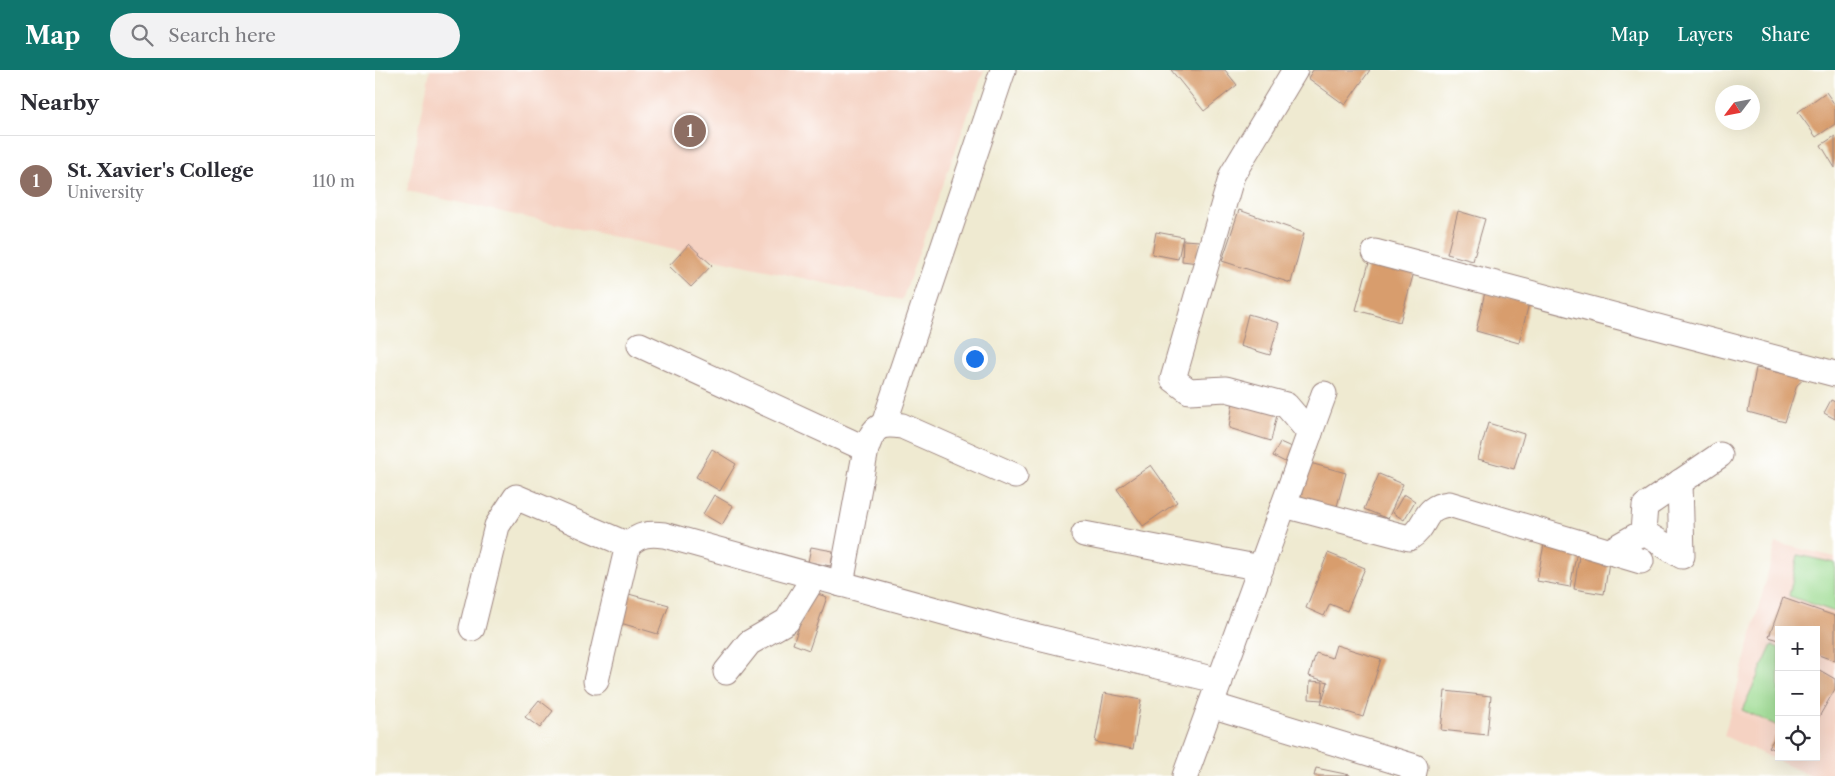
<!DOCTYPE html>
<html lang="en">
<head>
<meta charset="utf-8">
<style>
	:root { --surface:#fff; --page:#f2f2f3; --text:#2b2b33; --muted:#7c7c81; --line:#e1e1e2; --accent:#0f766e }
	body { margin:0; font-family:"Libre Caslon Text",serif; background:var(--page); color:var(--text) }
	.controls { position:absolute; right:15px; bottom:15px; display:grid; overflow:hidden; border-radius:0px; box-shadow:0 5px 20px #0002 }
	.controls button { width:45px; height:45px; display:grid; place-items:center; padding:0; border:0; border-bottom:1px solid var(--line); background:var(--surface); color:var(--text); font:25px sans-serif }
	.compass { position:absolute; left:1340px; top:15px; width:45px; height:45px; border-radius:50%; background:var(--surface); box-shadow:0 5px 20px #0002; rotate:238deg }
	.you { position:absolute; left:599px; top:288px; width:18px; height:18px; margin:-12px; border:4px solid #fff; border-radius:50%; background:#1a73e8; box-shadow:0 0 0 8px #1a73e833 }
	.badge { display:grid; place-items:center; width:32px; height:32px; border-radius:50%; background:var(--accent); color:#fff; font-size:16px; font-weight:700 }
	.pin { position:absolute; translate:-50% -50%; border:2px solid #fff; box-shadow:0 1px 5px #0006 }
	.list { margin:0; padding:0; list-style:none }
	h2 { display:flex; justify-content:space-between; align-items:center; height:65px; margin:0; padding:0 20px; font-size:21px }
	h2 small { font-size:16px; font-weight:400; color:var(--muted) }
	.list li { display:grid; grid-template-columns:32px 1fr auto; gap:15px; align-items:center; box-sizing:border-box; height:90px; padding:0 20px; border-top:1px solid var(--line) }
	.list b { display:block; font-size:19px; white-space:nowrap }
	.list p { margin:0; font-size:16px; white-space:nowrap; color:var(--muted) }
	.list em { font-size:16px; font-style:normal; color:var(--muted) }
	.icon { flex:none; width:28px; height:28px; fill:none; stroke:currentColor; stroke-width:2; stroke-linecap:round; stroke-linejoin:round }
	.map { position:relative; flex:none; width:1460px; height:706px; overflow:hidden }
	header { display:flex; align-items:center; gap:30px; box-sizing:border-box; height:70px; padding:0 25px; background:var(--accent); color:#fff }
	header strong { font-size:24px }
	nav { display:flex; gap:28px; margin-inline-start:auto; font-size:18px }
	.search { width:350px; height:45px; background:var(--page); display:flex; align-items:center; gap:12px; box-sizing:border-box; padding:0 18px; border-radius:28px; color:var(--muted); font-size:19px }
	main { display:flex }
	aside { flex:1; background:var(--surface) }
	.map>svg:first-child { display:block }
	.built { fill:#f5d2c2; fill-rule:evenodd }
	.green { fill:#9bda90; stroke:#727c5e }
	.building { fill:#d89d6d }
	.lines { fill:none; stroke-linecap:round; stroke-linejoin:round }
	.street-casing { stroke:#9c847e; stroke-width:27 }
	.street { stroke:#fff; stroke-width:25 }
</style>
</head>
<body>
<header>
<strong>Map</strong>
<div class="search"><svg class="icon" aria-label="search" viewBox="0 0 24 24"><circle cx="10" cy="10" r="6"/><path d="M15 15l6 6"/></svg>Search here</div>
<nav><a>Map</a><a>Layers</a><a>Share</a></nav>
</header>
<main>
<aside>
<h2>Nearby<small></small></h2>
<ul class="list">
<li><span class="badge" style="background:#8d6e63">1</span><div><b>St. Xavier's College</b><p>University</p></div><em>110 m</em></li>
</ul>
</aside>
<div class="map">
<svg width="1460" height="706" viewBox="0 0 1460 706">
	<rect width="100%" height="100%" fill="#fff"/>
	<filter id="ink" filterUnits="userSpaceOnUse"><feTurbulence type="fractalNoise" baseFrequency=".02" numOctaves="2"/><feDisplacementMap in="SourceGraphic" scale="10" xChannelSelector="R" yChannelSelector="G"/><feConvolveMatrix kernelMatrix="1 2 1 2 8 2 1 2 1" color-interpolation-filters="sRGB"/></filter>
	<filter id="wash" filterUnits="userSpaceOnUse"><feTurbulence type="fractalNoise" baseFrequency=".0096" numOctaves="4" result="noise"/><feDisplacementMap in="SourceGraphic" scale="20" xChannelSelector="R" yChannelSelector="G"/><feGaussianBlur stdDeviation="1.12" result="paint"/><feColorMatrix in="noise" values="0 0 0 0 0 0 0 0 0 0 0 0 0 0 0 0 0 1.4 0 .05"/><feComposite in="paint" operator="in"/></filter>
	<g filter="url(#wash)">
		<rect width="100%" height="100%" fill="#efead1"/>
		<!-- built -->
		<g class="built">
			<polygon points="55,0 609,0 527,230 32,121"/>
			<path d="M1401,473L1460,487V706H1436L1349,666ZM1404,560H1441V687H1404Z"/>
		</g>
		<!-- green -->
		<g class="green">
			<polygon points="1423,485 1460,493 1460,542 1414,526"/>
			<polygon points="1397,575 1404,578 1403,656 1367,640"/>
		</g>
		<g id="blocks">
			<!-- building -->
			<g class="building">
				<polygon points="796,0 850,0 862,15 829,41"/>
				<polygon points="938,0 995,0 970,35 933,8"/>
				<polygon points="1451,22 1460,35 1460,54 1441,67 1423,42"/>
				<polygon points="1460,66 1460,98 1446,75"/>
				<polygon points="864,140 929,163 916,213 847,191"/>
				<polygon points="1083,141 1110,149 1098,191 1072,184"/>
				<polygon points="781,162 808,167 803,189 777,184"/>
				<polygon points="808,170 825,171 823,193 807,191"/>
				<polygon points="314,174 337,195 316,217 294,196"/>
				<polygon points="995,189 1039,202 1025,252 981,240"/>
				<polygon points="1110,222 1154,233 1144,273 1101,261"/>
				<polygon points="873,244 904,253 895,285 865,276"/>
				<polygon points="1381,298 1430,308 1422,315 1410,352 1373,342"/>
				<polygon points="859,325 904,336 896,371 854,358"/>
				<polygon points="1456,330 1460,332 1460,349 1449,343"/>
				<polygon points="1113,353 1149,364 1139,399 1103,389"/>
				<polygon points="905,372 923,380 916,395 898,386"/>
				<polygon points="337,379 361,394 345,421 321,407"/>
				<polygon points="935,393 971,403 961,440 925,430"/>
				<polygon points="776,395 802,432 768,456 742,419"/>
				<polygon points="1004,404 1028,414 1013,449 989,439"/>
				<polygon points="1029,424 1040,431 1029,450 1018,443"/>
				<polygon points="339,425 358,436 347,455 328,444"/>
				<polygon points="1169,474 1202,481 1195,517 1162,511"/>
				<polygon points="436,477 458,481 456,496 433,492"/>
				<polygon points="953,483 990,498 972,541 955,534 949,546 931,538"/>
				<polygon points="1204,486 1234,492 1229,524 1199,519"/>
				<polygon points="436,522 452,527 434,580 418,574"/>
				<polygon points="250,523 294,535 283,564 242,552"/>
				<polygon points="1408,528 1460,546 1460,591 1441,584 1441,560 1404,560 1404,570 1394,567"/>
				<polygon points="961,575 1006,589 988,647 946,634 953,612 934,606 941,583 957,588"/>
				<polygon points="1441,598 1460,609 1460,619 1441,652"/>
				<polygon points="935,611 948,612 947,630 934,629"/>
				<polygon points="1070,621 1116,626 1112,665 1066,660"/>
				<polygon points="729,623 766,630 758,679 720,672"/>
				<polygon points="164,630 178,641 165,658 150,647"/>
				<polygon points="1404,660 1404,683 1394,677"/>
				<polygon points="941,698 975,705 975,706 939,706"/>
			</g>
		</g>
	</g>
	<g filter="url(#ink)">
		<use href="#blocks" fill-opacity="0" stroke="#9c847e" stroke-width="1"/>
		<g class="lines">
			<defs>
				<g id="street">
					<polyline points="920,0 857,105 798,309 814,321 851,319 911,335 935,363"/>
					<polyline points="1000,182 1460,304"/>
					<polyline points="265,275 491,379"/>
					<polyline points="509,354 628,0"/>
					<path d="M909,435L1034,468C1054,456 1046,437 1074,434L1266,491"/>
					<polyline points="1268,462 1307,486 1305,412"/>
					<polyline points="709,464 886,498"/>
					<polyline points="1233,482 1268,462 1270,436 1345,385"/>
					<path d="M466,514L491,379C499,356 504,353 527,356L640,406"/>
					<polyline points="97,558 122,456 141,427 253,475"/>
					<polyline points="351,602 374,573 412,551 439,507"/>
					<path d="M221,611L253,475C265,464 274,463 289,465L630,559L845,611"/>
					<polyline points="836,635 1040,697 1038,706"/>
					<polyline points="810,706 949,324"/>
				</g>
			</defs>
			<!-- street casing -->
			<use href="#street" class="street-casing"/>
			<!-- street -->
			<use href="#street" class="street"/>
		</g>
	</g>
</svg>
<div class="controls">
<button>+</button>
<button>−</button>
<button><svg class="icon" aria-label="locate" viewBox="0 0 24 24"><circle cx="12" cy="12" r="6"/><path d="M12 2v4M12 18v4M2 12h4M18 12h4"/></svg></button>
</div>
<svg class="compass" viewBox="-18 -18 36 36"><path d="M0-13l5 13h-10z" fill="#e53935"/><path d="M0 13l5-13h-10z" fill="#7c7c81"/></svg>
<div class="you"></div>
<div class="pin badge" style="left:315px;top:61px;background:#8d6e63">1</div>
</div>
</main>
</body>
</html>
